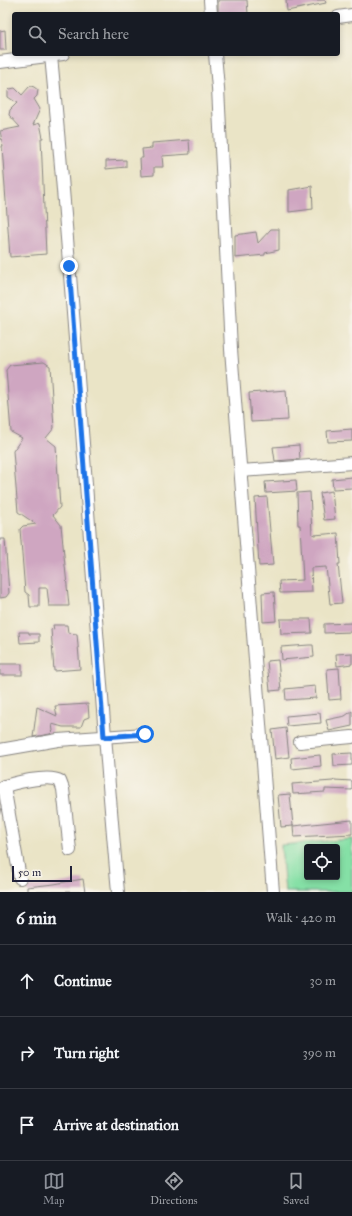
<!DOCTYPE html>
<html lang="en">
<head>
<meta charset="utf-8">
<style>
	:root { --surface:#171b24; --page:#20242c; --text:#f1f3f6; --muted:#9ea1a6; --line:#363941; --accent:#8c9099 }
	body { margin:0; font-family:"IM FELL Great Primer",serif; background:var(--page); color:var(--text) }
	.controls { position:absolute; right:12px; bottom:12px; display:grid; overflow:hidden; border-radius:4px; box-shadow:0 2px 6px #0003 }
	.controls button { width:36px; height:36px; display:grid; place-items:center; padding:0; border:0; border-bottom:1px solid var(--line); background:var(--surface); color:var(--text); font:20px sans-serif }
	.scale { position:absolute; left:12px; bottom:10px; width:60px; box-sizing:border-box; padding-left:4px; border:2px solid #22223b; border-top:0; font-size:11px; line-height:14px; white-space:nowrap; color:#22223b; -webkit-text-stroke:3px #f7f3e8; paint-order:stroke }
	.stop { position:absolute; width:12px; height:12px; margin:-9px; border:3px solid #1a73e8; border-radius:50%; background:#fff }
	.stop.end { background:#1a73e8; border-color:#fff; box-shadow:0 1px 4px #0008 }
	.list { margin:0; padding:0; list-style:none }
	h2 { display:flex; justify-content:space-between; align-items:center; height:52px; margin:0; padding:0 16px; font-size:17px }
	h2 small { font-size:13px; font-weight:400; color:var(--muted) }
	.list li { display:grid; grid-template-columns:26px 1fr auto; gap:12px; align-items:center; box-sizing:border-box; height:72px; padding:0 16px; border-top:1px solid var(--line) }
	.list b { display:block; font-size:15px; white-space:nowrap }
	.list em { font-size:13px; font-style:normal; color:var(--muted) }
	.icon { flex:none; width:22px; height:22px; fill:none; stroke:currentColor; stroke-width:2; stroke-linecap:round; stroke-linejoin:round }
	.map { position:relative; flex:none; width:352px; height:892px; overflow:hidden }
	.search { position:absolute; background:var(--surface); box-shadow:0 2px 6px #0003; left:12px; right:12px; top:12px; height:44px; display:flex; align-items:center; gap:10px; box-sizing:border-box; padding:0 14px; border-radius:4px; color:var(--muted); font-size:15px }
	.sheet { height:268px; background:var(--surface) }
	nav { display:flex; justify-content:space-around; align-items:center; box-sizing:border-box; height:56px; border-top:1px solid var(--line); background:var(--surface); font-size:11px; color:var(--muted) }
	nav a { display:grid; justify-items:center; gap:2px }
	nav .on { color:var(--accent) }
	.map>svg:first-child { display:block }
	.garden { fill:#85e0a6; stroke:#548170; fill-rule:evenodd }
	.building { fill:#cfa6c1 }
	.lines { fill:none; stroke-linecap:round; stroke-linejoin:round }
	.minor-casing { stroke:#868380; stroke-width:14 }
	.minor { stroke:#fff; stroke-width:12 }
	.route { stroke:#1a73e8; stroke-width:5 }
</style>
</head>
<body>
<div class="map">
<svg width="352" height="892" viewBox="0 0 352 892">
	<rect width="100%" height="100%" fill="#f7f3e8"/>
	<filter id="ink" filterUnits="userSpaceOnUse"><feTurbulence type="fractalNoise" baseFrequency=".025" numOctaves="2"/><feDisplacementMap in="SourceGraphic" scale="8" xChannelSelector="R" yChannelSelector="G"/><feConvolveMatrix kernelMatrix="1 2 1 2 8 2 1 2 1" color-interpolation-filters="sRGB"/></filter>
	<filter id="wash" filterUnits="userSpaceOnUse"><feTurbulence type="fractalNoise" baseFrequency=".012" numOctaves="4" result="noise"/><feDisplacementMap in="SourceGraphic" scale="16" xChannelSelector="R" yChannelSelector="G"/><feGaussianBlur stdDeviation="0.9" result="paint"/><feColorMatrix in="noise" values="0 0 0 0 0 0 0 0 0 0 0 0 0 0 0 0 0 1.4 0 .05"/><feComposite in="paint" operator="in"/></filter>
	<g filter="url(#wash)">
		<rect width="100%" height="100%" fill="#eae4c6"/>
		<!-- garden -->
		<path class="garden" d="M352,839V892H285L281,845ZM307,847H337V877H307Z"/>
		<g id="blocks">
			<!-- building -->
			<g class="building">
				<polygon points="218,0 247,0 248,14 218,14"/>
				<polygon points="286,0 325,0 326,3 287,11"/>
				<polygon points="5,30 6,50 0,50 0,31"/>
				<polygon points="31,86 34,87 38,90 37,96 34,99 40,109 33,125 40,123 43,138 41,138 46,254 10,257 2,146 3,146 0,131 20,127 9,115 10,110 17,103 8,97 8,91 10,89 15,88 22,95 29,87"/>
				<polygon points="189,140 190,154 162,156 163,167 154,167 154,175 141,176 140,158 143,158 142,149 152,148 152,143"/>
				<polygon points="126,160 126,167 106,169 106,161"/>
				<polygon points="312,186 313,209 289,212 289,190"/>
				<polygon points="271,229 279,229 279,250 265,253 265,255 235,258 235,235 256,232 258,243"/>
				<polygon points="44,362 50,366 54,428 46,438 56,446 60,507 53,515 61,525 69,606 49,606 47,588 39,588 39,607 30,607 29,595 25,592 20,529 23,526 36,524 18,512 13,451 22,438 11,432 6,370 10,365"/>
				<polygon points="286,390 288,420 251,422 249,393"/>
				<polygon points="352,429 352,441 328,442 327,431"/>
				<polygon points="299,445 300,459 275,461 273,447"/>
				<polygon points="352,477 352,488 333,489 332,479"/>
				<polygon points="296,480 297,491 266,493 265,482"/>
				<polygon points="332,491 335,519 324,520 320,493"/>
				<polygon points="310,492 312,534 313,534 314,535 338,533 340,564 338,564 342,603 330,604 326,567 311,568 312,592 280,593 279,581 303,580 300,525 298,525 297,493"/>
				<polygon points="267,497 273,565 259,566 255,498"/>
				<polygon points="0,539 5,539 9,593 6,597 0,598"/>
				<polygon points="274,592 276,621 263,622 262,593"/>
				<polygon points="280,619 311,619 312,633 281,634"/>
				<polygon points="352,623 352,632 324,633 324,624"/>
				<polygon points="53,625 67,625 68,633 77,634 80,669 54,671 51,629 54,630"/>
				<polygon points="19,632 29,632 29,634 39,634 39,642 20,643"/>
				<polygon points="309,645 313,645 314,657 282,660 281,647"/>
				<polygon points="352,653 352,664 337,666 336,654"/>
				<polygon points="278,660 281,690 270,691 267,661"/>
				<rect x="0" y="664" width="22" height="11"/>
				<polygon points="339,668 341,699 329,700 327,669"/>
				<polygon points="315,686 316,698 286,700 285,689"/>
				<polygon points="88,704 89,717 84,719 81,727 63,727 52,724 53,731 50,734 33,737 37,707 57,716 55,706"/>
				<polygon points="352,711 352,726 329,731 326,720 345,716"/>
				<polygon points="320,713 321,723 287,726 286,716"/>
				<polygon points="286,728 289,757 275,759 272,730"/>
				<polygon points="352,753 352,765 334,766 333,754"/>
				<polygon points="320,755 321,766 292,769 291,758"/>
				<polygon points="334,780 352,781 352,790 325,789 325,792 293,794 292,784 333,781"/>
				<polygon points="290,794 293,826 281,827 278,795"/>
				<polygon points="352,820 352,834 294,837 293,826"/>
				<polygon points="83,879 85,892 27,892 27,887 54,884"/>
			</g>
		</g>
	</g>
	<g filter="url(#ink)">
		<use href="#blocks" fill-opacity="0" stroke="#868380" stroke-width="1"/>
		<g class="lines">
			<defs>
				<g id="minor">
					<polyline points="210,0 211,14"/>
					<polyline points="338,17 352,15"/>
					<polyline points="215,54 218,88 231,349 273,892"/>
					<path d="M51,56C78,334 93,613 118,892"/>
					<polyline points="0,62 63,54"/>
					<polyline points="241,471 352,463"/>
					<polyline points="300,742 352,737"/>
					<polyline points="0,750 58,740 145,734"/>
					<polyline points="4,786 20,878"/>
					<path d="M0,788C12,783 49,774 60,781L63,789L70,850"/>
				</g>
			</defs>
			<!-- minor casing -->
			<use href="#minor" class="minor-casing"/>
			<!-- minor -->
			<use href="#minor" class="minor"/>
		</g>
	</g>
	<g class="lines" filter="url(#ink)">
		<!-- route -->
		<polyline class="route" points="69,266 104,737 145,734"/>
	</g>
</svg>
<div class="controls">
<button><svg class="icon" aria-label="locate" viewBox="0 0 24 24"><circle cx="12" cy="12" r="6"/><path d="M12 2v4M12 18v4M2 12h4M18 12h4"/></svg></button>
</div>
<div class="scale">50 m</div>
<div class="stop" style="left:145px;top:734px"></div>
<div class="stop end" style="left:69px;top:266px"></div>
<div class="search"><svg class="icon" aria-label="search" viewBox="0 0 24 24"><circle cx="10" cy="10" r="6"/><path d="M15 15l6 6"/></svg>Search here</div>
</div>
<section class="sheet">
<h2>6 min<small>Walk · 420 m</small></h2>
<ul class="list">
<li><svg class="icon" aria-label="ahead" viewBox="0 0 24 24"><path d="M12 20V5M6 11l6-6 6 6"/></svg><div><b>Continue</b></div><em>30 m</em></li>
<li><svg class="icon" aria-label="right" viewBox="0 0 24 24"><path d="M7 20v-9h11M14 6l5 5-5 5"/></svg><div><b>Turn right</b></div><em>390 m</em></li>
<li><svg class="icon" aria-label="arrive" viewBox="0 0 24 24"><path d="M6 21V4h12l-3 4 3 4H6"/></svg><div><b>Arrive at destination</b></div></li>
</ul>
</section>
<nav>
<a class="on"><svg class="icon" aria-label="map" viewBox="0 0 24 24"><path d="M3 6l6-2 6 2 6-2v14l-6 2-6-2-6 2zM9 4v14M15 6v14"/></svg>Map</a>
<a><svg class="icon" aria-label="directions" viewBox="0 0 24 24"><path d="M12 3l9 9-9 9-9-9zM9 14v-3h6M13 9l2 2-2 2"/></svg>Directions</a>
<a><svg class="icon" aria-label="saved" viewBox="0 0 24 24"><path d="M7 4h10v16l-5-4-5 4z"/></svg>Saved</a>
</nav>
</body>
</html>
